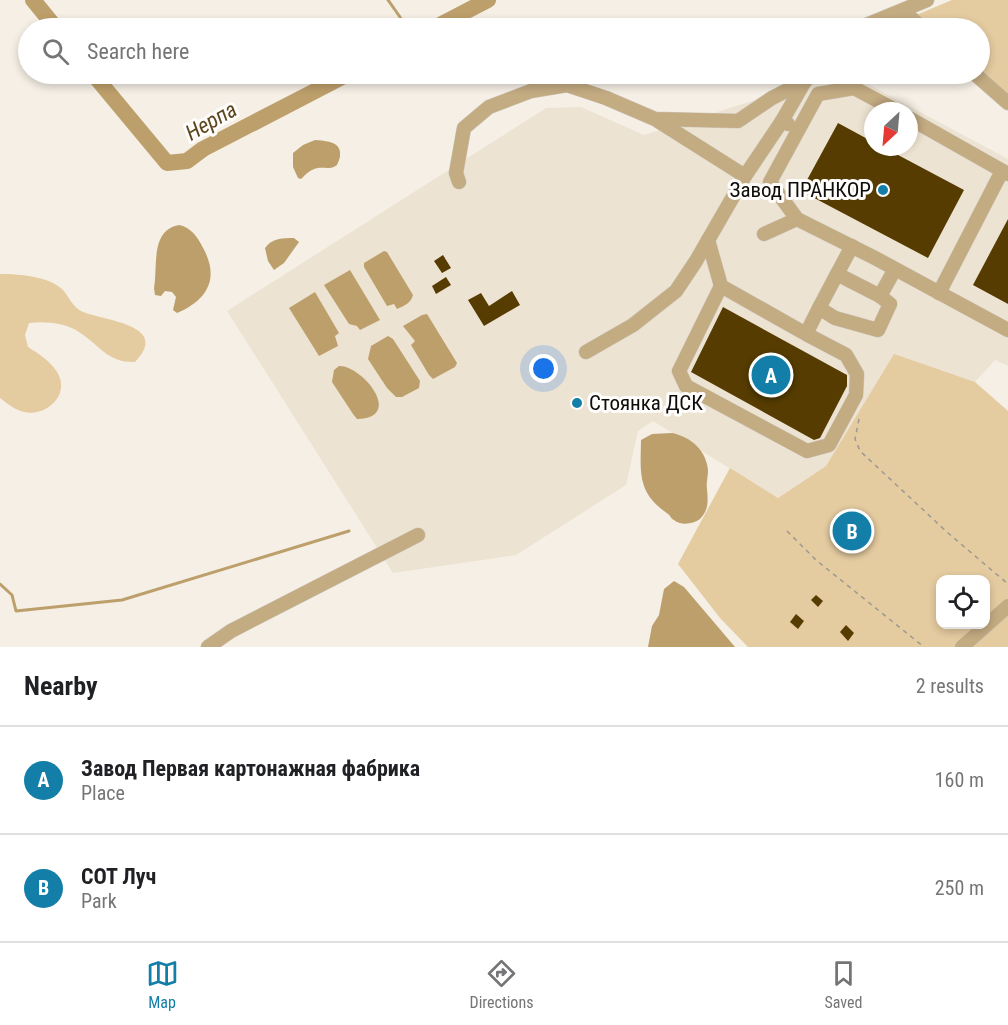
<!DOCTYPE html>
<html lang="en">
<head>
<meta charset="utf-8">
<style>
	:root { --surface:#fff; --page:#f6f6f6; --text:#202124; --muted:#757577; --line:#e0e0e0; --accent:#137fa8 }
	body { margin:0; font-family:"Roboto Condensed",sans-serif; background:var(--page); color:var(--text) }
	.controls { position:absolute; right:18px; bottom:18px; display:grid; overflow:hidden; border-radius:12px; box-shadow:0 3px 9px #0003 }
	.controls button { width:54px; height:54px; display:grid; place-items:center; padding:0; border:0; border-bottom:2px solid var(--line); background:var(--surface); color:var(--text); font:30px sans-serif }
	.compass { position:absolute; left:864px; top:102px; width:54px; height:54px; border-radius:50%; background:var(--surface); box-shadow:0 3px 9px #0003; rotate:206deg }
	.you { position:absolute; left:544px; top:369px; width:21px; height:21px; margin:-15px; border:4px solid #fff; border-radius:50%; background:#1a73e8; box-shadow:0 0 0 9px #1a73e833 }
	.badge { display:grid; place-items:center; width:39px; height:39px; border-radius:50%; background:var(--accent); color:#fff; font-size:20px; font-weight:700 }
	.pin { position:absolute; translate:-50% -50%; border:3px solid #fff; box-shadow:0 2px 6px #0006 }
	.list { margin:0; padding:0; list-style:none }
	h2 { display:flex; justify-content:space-between; align-items:center; height:78px; margin:0; padding:0 24px; font-size:26px }
	h2 small { font-size:20px; font-weight:400; color:var(--muted) }
	.list li { display:grid; grid-template-columns:39px 1fr auto; gap:18px; align-items:center; box-sizing:border-box; height:108px; padding:0 24px; border-top:2px solid var(--line) }
	.list b { display:block; font-size:22px; white-space:nowrap }
	.list p { margin:0; font-size:20px; white-space:nowrap; color:var(--muted) }
	.list em { font-size:20px; font-style:normal; color:var(--muted) }
	.icon { flex:none; width:33px; height:33px; fill:none; stroke:currentColor; stroke-width:2; stroke-linecap:round; stroke-linejoin:round }
	.map { position:relative; flex:none; width:1008px; height:647px; overflow:hidden }
	.search { position:absolute; background:var(--surface); box-shadow:0 3px 9px #0003; left:18px; right:18px; top:18px; height:66px; display:flex; align-items:center; gap:15px; box-sizing:border-box; padding:0 21px; border-radius:33px; color:var(--muted); font-size:22px }
	.sheet { height:294px; background:var(--surface) }
	nav { display:flex; justify-content:space-around; align-items:center; box-sizing:border-box; height:84px; border-top:2px solid var(--line); background:var(--surface); font-size:16px; color:var(--muted) }
	nav a { display:grid; justify-items:center; gap:3px }
	nav .on { color:var(--accent) }
	.map>svg:first-child { display:block }
	.built { fill:#ede3d2; fill-rule:evenodd }
	.green { fill:#e4cba0; fill-rule:evenodd }
	.water { fill:#bd9f6b }
	.lines { fill:none; stroke-linecap:round; stroke-linejoin:round }
	.stream { stroke:#bd9f6b; stroke-width:3 }
	.river { stroke:#bd9f6b; stroke-width:16 }
	.building { fill:#563c01 }
	.minor-casing { stroke:#d0cbc2; stroke-width:15 }
	.path { stroke:#9d9992; stroke-width:1.5; stroke-dasharray:4.5 4.5; stroke-linecap:butt }
	.minor { stroke:#c3ab82; stroke-width:14 }
	.poi-dot { fill:#137fa8; stroke:#fefdfb; stroke-width:2 }
	.labels { text-anchor:middle; dominant-baseline:central; stroke-width:6; stroke-linejoin:round; paint-order:stroke }
	.poi-label { font-size:21px; fill:#0e0c09; stroke:#fefdfb; text-anchor:end }
	.water-label { font-size:22px; font-style:italic; fill:#5b451c; stroke:#fefdfb }
</style>
</head>
<body>
<div class="map">
<svg width="1008" height="647" viewBox="0 0 1008 647">
	<rect width="100%" height="100%" fill="#f5efe5"/>
	<!-- built -->
	<path class="built" d="M826,74H849L1008,159V366L995,360L975,382L894,355L826,466L778,498L653,421L638,431L626,485L516,555L393,573L227,311L546,108L581,107L644,135L816,81ZM873,111H909V147H873Z"/>
	<!-- green -->
	<g class="green">
		<polygon points="952,0 1008,0 1008,101 980,74 980,28 926,28 914,16"/>
		<path d="M0,274C18,274 49,276 63,290C69,297 73,307 81,311C102,321 172,324 135,362C107,363 100,345 79,332C66,323 45,321 29,323L25,335L28,347C39,354 50,361 57,372C71,394 47,417 24,412C15,410 8,404 0,398Z"/>
		<path d="M894,354L975,382L1008,411V647H748L720,618L678,564L730,468L778,498L826,466ZM940,580H986V624H940Z"/>
	</g>
	<!-- water -->
	<g class="water">
		<path d="M315,140C325,141 342,141 340,156C340,158 338,163 337,165C331,170 324,167 318,168C311,169 306,174 301,179L298,178L293,167V153L303,145Z"/>
		<path d="M179,225C190,227 197,236 202,246C220,277 209,299 177,313L173,310L176,297L172,292L165,291L161,296L155,295L154,288C158,267 150,230 179,225Z"/>
		<path d="M294,238L299,242L284,263L274,270L268,261L265,248C272,238 283,238 294,238Z"/>
		<path d="M384,251L387,252L413,295C411,303 404,306 397,309L394,304L387,306L364,267V263Z"/>
		<polygon points="350,270 380,320 360,330 357,326 349,324 324,285"/>
		<polygon points="315,292 339,333 335,336 338,346 319,356 289,308"/>
		<polygon points="427,314 457,363 455,367 433,379 429,375 411,345 415,341 403,326 422,315"/>
		<polygon points="388,336 393,339 420,381 419,388 402,397 396,397 387,388 368,359 371,346"/>
		<path d="M339,366C362,365 405,418 357,419L353,414L332,382L334,370Z"/>
		<path d="M672,433C691,437 706,450 708,470C708,477 706,483 707,489C708,500 709,510 700,519C693,524 681,526 674,520C671,519 670,515 668,514C658,507 648,498 644,486C639,472 641,455 641,440L652,434Z"/>
		<polygon points="674,581 684,587 735,647 648,647 652,626 659,615 664,589"/>
	</g>
	<g class="lines">
		<!-- stream -->
		<g class="stream">
			<polyline points="388,0 400,17 405,28"/>
			<polyline points="0,584 12,595 16,611 122,600 349,531"/>
		</g>
		<!-- river -->
		<g class="river">
			<polyline points="33,0 56,28"/>
			<polyline points="434,28 488,0"/>
			<polyline points="93,74 167,163 187,161 203,149 348,74"/>
		</g>
	</g>
	<!-- building -->
	<g class="building">
		<polygon points="838,123 873,142 873,147 883,147 964,190 928,258 801,191"/>
		<polygon points="1008,219 1008,304 973,285"/>
		<polygon points="443,255 451,268 442,273 434,261"/>
		<polygon points="446,277 451,285 436,294 432,286"/>
		<polygon points="512,291 520,305 484,326 468,300 481,293 489,306"/>
		<polygon points="723,307 847,375 847,386 820,438 814,440 691,372"/>
		<polygon points="816,595 823,601 818,607 811,600"/>
		<polygon points="796,614 804,621 798,629 790,622"/>
		<polygon points="846,625 854,633 848,641 840,632"/>
	</g>
	<g class="lines">
		<defs>
			<g id="minor">
				<polyline points="903,11 923,28"/>
				<polyline points="859,28 927,0"/>
				<polyline points="975,74 1008,103"/>
				<polyline points="897,111 854,88 818,94 770,182 797,219 875,258 1008,330"/>
				<polyline points="909,118 1008,174"/>
				<polyline points="658,121 745,176"/>
				<polyline points="788,124 782,121 805,81 813,74"/>
				<polyline points="459,182 456,173 464,128 489,107 531,91 567,85 606,98 655,119 738,121 772,98 805,81"/>
				<polyline points="764,234 797,219"/>
				<polyline points="708,240 721,286"/>
				<polyline points="852,246 837,274 880,296 895,269"/>
				<polyline points="837,274 819,308 835,318 878,330 890,304 880,296"/>
				<polyline points="939,293 1002,171"/>
				<polyline points="806,334 846,355 857,374 856,395 829,445 807,451 686,386 679,371 721,286 806,334 819,308"/>
				<polyline points="586,352 633,325 676,291 696,261 745,176 782,121"/>
				<polyline points="208,647 231,631 418,535"/>
				<polyline points="962,647 1008,606"/>
			</g>
		</defs>
		<!-- minor casing -->
		<use href="#minor" class="minor-casing"/>
		<!-- path -->
		<g class="path">
			<polyline points="859,419 855,439 860,451 948,533 1008,584"/>
			<polyline points="787,531 816,560 924,647"/>
		</g>
		<!-- minor -->
		<use href="#minor" class="minor"/>
	</g>
	<!-- markers -->
	<g class="poi-dot">
		<circle cx="883" cy="190" r="6"/>
		<circle cx="577" cy="403" r="6"/>
	</g>
	<g class="labels">
		<!-- poi labels -->
		<g class="poi-label">
			<text x="871" y="190">Завод ПРАНКОР</text>
			<text x="589" y="403" text-anchor="start">Стоянка ДСК</text>
		</g>
		<!-- water labels -->
		<g class="water-label">
			<text transform="translate(211 121) rotate(-30)">Нерпа</text>
		</g>
	</g>
</svg>
<div class="controls">
<button><svg class="icon" aria-label="locate" viewBox="0 0 24 24"><circle cx="12" cy="12" r="6"/><path d="M12 2v4M12 18v4M2 12h4M18 12h4"/></svg></button>
</div>
<svg class="compass" viewBox="-18 -18 36 36"><path d="M0-13l5 13h-10z" fill="#e53935"/><path d="M0 13l5-13h-10z" fill="#757577"/></svg>
<div class="you"></div>
<div class="pin badge" style="left:771px;top:375px">A</div>
<div class="pin badge" style="left:852px;top:531px">B</div>
<div class="search"><svg class="icon" aria-label="search" viewBox="0 0 24 24"><circle cx="10" cy="10" r="6"/><path d="M15 15l6 6"/></svg>Search here</div>
</div>
<section class="sheet">
<h2>Nearby<small>2 results</small></h2>
<ul class="list">
<li><span class="badge">A</span><div><b>Завод Первая картонажная фабрика</b><p>Place</p></div><em>160 m</em></li>
<li><span class="badge">B</span><div><b>СОТ Луч</b><p>Park</p></div><em>250 m</em></li>
</ul>
</section>
<nav>
<a class="on"><svg class="icon" aria-label="map" viewBox="0 0 24 24"><path d="M3 6l6-2 6 2 6-2v14l-6 2-6-2-6 2zM9 4v14M15 6v14"/></svg>Map</a>
<a><svg class="icon" aria-label="directions" viewBox="0 0 24 24"><path d="M12 3l9 9-9 9-9-9zM9 14v-3h6M13 9l2 2-2 2"/></svg>Directions</a>
<a><svg class="icon" aria-label="saved" viewBox="0 0 24 24"><path d="M7 4h10v16l-5-4-5 4z"/></svg>Saved</a>
</nav>
</body>
</html>
